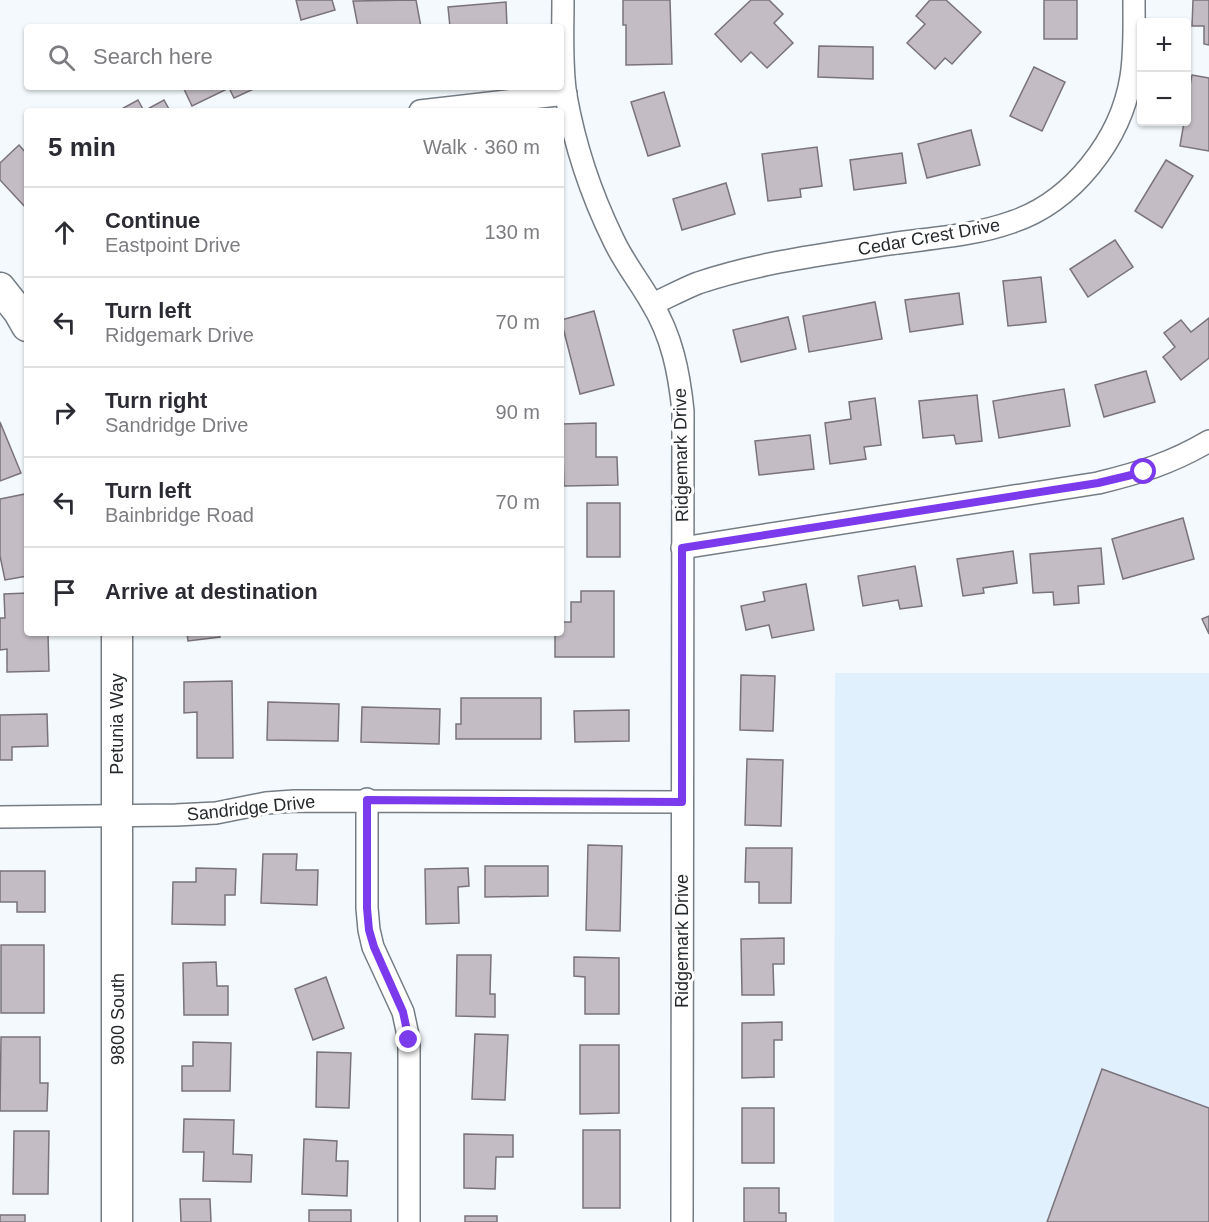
<!DOCTYPE html>
<html lang="en">
<head>
<meta charset="utf-8">
<style>
	:root { --surface:#fff; --page:#f2f2f3; --text:#2b2b33; --muted:#7c7c81; --line:#e1e1e2 }
	body { margin:0; font-family:Arial,sans-serif; background:var(--page); color:var(--text) }
	.controls { position:absolute; right:18px; top:18px; display:grid; overflow:hidden; border-radius:6px; box-shadow:0 2px 4px #0004 }
	.controls button { width:54px; height:54px; display:grid; place-items:center; padding:0; border:0; border-bottom:2px solid var(--line); background:var(--surface); color:var(--text); font:30px sans-serif }
	.stop { position:absolute; width:18px; height:18px; margin:-14px; border:4px solid #7c3aed; border-radius:50%; background:#fff }
	.stop.end { background:#7c3aed; border-color:#fff; box-shadow:0 2px 6px #0008 }
	.list { margin:0; padding:0; list-style:none }
	h2 { display:flex; justify-content:space-between; align-items:center; height:78px; margin:0; padding:0 24px; font-size:26px }
	h2 small { font-size:20px; font-weight:400; color:var(--muted) }
	.list li { display:grid; grid-template-columns:39px 1fr auto; gap:18px; align-items:center; box-sizing:border-box; height:90px; padding:0 24px; border-top:2px solid var(--line) }
	.list b { display:block; font-size:22px; white-space:nowrap }
	.list p { margin:0; font-size:20px; white-space:nowrap; color:var(--muted) }
	.list em { font-size:20px; font-style:normal; color:var(--muted) }
	.icon { flex:none; width:33px; height:33px; fill:none; stroke:currentColor; stroke-width:2; stroke-linecap:round; stroke-linejoin:round }
	.map { position:relative; flex:none; width:1209px; height:1222px; overflow:hidden }
	.search { position:absolute; background:var(--surface); box-shadow:0 2px 4px #0004; left:24px; top:24px; width:540px; height:66px; display:flex; align-items:center; gap:15px; box-sizing:border-box; padding:0 21px; border-radius:6px; color:var(--muted); font-size:22px }
	.panel { position:absolute; background:var(--surface); box-shadow:0 2px 4px #0004; left:24px; top:108px; width:540px; height:528px; border-radius:6px }
	.map>svg:first-child { display:block }
	.built { fill:#e1f0fd }
	.building { fill:#c3bcc4; stroke:#7a737b; stroke-width:1.5 }
	.lines { fill:none; stroke-linecap:round; stroke-linejoin:round }
	.street-casing { stroke:#757d84; stroke-width:24 }
	.secondary-casing { stroke:#757d84; stroke-width:33 }
	.street { stroke:#fff; stroke-width:21 }
	.secondary { stroke:#fff; stroke-width:30 }
	.route { stroke:#7c3aed; stroke-width:8 }
	.labels { text-anchor:middle; dominant-baseline:central; stroke-width:6; stroke-linejoin:round; paint-order:stroke }
	.street-label { font-size:18px; fill:#25292b; stroke:#fff }
</style>
</head>
<body>
<div class="map">
<svg width="1209" height="1222" viewBox="0 0 1209 1222">
	<rect width="100%" height="100%" fill="#f3f9fd"/>
	<!-- built -->
	<polygon class="built" points="835,673 1209,673 1209,1222 834,1222"/>
	<!-- building -->
	<g class="building">
		<polygon points="296,0 332,0 335,10 301,20"/>
		<polygon points="416,0 421,27 358,27 353,1"/>
		<polygon points="623,0 670,0 672,64 626,65 626,25 623,25"/>
		<polygon points="751,0 769,0 783,14 774,23 793,43 767,68 751,52 741,62 715,34"/>
		<polygon points="930,0 946,0 981,32 952,64 945,58 935,69 907,43 925,24 916,16"/>
		<rect x="1044" y="0" width="33" height="39"/>
		<polygon points="1193,0 1209,0 1209,45 1204,44 1204,26 1192,26"/>
		<polygon points="506,2 507,27 450,27 448,7"/>
		<polygon points="819,46 873,47 873,79 818,77"/>
		<polygon points="1034,67 1065,82 1042,131 1010,116"/>
		<polygon points="1192,75 1209,78 1209,151 1180,146 1184,122 1186,122 1186,106"/>
		<polygon points="183,87 258,87 234,98 229,88 192,106"/>
		<polygon points="664,92 680,146 648,156 631,102"/>
		<polygon points="138,100 144,111 164,100 170,111 118,111"/>
		<polygon points="971,130 980,165 927,178 918,144"/>
		<polygon points="19,145 27,154 27,209 0,180 0,163"/>
		<polygon points="817,147 822,186 800,189 801,197 768,201 762,154"/>
		<polygon points="902,153 906,183 854,190 850,160"/>
		<polygon points="1166,160 1193,176 1162,228 1135,211"/>
		<polygon points="726,183 735,214 682,230 673,199"/>
		<polygon points="1115,240 1133,267 1088,297 1070,269"/>
		<polygon points="1041,277 1046,322 1008,326 1003,281"/>
		<polygon points="959,293 963,324 910,332 905,300"/>
		<polygon points="875,302 882,339 809,352 803,316"/>
		<polygon points="594,311 614,385 580,394 561,320"/>
		<polygon points="788,317 796,349 741,362 733,330"/>
		<polygon points="1209,318 1209,358 1181,380 1163,357 1175,347 1164,333 1181,320 1191,332"/>
		<polygon points="1146,371 1155,402 1104,417 1095,385"/>
		<polygon points="1064,389 1070,426 999,438 993,401"/>
		<polygon points="977,395 982,441 956,444 954,435 923,438 919,401"/>
		<polygon points="875,398 881,445 864,447 866,459 830,464 825,423 851,419 849,402"/>
		<polygon points="0,422 21,473 0,481"/>
		<polygon points="596,423 596,457 617,457 618,485 564,486 562,424"/>
		<polygon points="810,435 814,469 759,475 755,441"/>
		<polygon points="25,494 27,506 27,576 5,580 0,556 0,499"/>
		<rect x="587" y="503" width="33" height="54"/>
		<polygon points="1183,518 1194,559 1123,579 1112,539"/>
		<polygon points="1101,548 1104,584 1078,586 1079,603 1054,605 1053,592 1033,593 1030,554"/>
		<polygon points="1013,551 1017,583 983,588 984,593 963,596 957,559"/>
		<polygon points="915,566 922,606 900,609 898,600 863,606 858,576"/>
		<polygon points="806,584 814,630 772,638 769,625 746,630 741,606 765,601 763,592"/>
		<polygon points="581,591 614,591 614,657 555,657 555,633 561,633 561,622 571,622 571,602 581,602"/>
		<polygon points="27,593 27,633 48,633 49,671 7,672 7,649 0,650 0,618 5,618 4,594"/>
		<polygon points="1209,616 1209,634 1202,619"/>
		<polygon points="187,633 219,633 220,637 188,641"/>
		<polygon points="741,675 775,676 773,731 740,730"/>
		<polygon points="232,681 233,758 197,758 197,712 184,713 184,682"/>
		<polygon points="461,698 541,698 541,739 456,739 456,724 461,724"/>
		<polygon points="268,702 339,704 338,741 267,740"/>
		<polygon points="362,707 440,709 439,744 361,742"/>
		<polygon points="629,710 629,741 575,742 574,711"/>
		<polygon points="47,714 48,746 12,747 12,760 0,760 0,715"/>
		<polygon points="747,759 783,760 781,826 745,825"/>
		<polygon points="588,845 622,846 620,931 586,930"/>
		<polygon points="746,848 792,848 791,903 759,903 759,882 745,882"/>
		<polygon points="263,854 297,854 296,870 318,870 317,905 261,903"/>
		<polygon points="485,866 548,866 548,896 485,897"/>
		<polygon points="196,868 236,869 235,895 225,895 225,925 172,924 173,882 196,882"/>
		<polygon points="468,868 469,886 458,887 459,923 426,924 425,869"/>
		<polygon points="0,871 45,871 45,912 17,912 17,902 0,902"/>
		<polygon points="784,938 784,964 773,964 774,995 742,995 741,939"/>
		<rect x="1" y="945" width="43" height="68"/>
		<polygon points="457,955 491,955 490,994 495,994 495,1017 456,1016"/>
		<polygon points="574,957 619,958 619,1014 585,1014 585,977 574,976"/>
		<polygon points="216,962 217,986 228,986 228,1015 184,1015 183,963"/>
		<polygon points="326,977 344,1028 313,1040 295,989"/>
		<polygon points="782,1022 782,1040 774,1040 774,1077 742,1078 742,1023"/>
		<polygon points="475,1034 508,1035 505,1100 472,1099"/>
		<polygon points="1,1037 40,1037 40,1083 48,1083 47,1111 0,1111"/>
		<polygon points="193,1042 231,1043 230,1091 182,1091 182,1066 193,1066"/>
		<polygon points="580,1045 619,1045 619,1113 580,1114"/>
		<polygon points="317,1052 351,1053 349,1108 316,1107"/>
		<polygon points="1102,1069 1209,1108 1209,1222 1047,1222"/>
		<rect x="742" y="1108" width="32" height="55"/>
		<polygon points="184,1119 234,1120 233,1154 252,1155 251,1182 203,1181 204,1152 183,1152"/>
		<rect x="583" y="1130" width="37" height="78"/>
		<polygon points="14,1131 49,1131 48,1194 13,1194"/>
		<polygon points="464,1134 513,1135 513,1157 496,1157 495,1189 464,1188"/>
		<polygon points="304,1139 337,1141 336,1161 348,1161 347,1196 302,1194"/>
		<polygon points="744,1188 779,1188 779,1213 786,1213 786,1222 744,1222"/>
		<polygon points="180,1199 210,1199 211,1222 181,1222"/>
		<rect x="309" y="1210" width="42" height="12"/>
		<rect x="0" y="1215" width="25" height="7"/>
		<rect x="465" y="1216" width="32" height="6"/>
	</g>
	<g class="lines">
		<defs>
			<g id="street">
				<path d="M563,0C563,31 561,65 566,96C575,146 591,194 613,239C623,261 639,281 651,302C672,336 679,372 683,411L682,1222"/>
				<polyline points="420,111 566,94"/>
				<path d="M653,304C668,297 683,289 698,283C760,262 826,254 890,244C931,238 973,236 1012,222C1072,202 1121,140 1131,77C1135,52 1134,26 1134,0"/>
				<path d="M682,548L1098,483C1139,473 1172,463 1209,441"/>
				<polyline points="367,799 367,908 369,930 373,947 403,1012 409,1040 409,1222"/>
				<polyline points="0,817 176,815 216,813 266,803 294,801 682,802"/>
			</g>
			<g id="secondary">
				<polyline points="0,288 19,312 27,326"/>
				<polyline points="117,633 117,1222"/>
			</g>
		</defs>
		<!-- street casing -->
		<use href="#street" class="street-casing"/>
		<!-- secondary casing -->
		<use href="#secondary" class="secondary-casing"/>
		<!-- street -->
		<use href="#street" class="street"/>
		<!-- secondary -->
		<use href="#secondary" class="secondary"/>
	</g>
	<g class="lines">
		<!-- route -->
		<polyline class="route" points="409,1040 403,1012 374,947 369,930 367,908 367,800 682,802 682,548 1098,483 1144,472"/>
	</g>
	<g class="labels">
		<!-- street labels -->
		<g class="street-label">
			<text transform="translate(929 237) rotate(-10)">Cedar Crest Drive</text>
			<text transform="translate(681 455) rotate(-91)">Ridgemark Drive</text>
			<text transform="translate(117 724) rotate(-90)">Petunia Way</text>
			<text transform="translate(251 808) rotate(-6)">Sandridge Drive</text>
			<text transform="translate(682 941) rotate(-90)">Ridgemark Drive</text>
			<text transform="translate(118 1019) rotate(-90)">9800 South</text>
		</g>
	</g>
</svg>
<div class="controls">
<button>+</button>
<button>−</button>
</div>
<div class="stop" style="left:1144px;top:472px"></div>
<div class="stop end" style="left:409px;top:1040px"></div>
<div class="search"><svg class="icon" aria-label="search" viewBox="0 0 24 24"><circle cx="10" cy="10" r="6"/><path d="M15 15l6 6"/></svg>Search here</div>
<section class="panel">
<h2>5 min<small>Walk · 360 m</small></h2>
<ul class="list">
<li><svg class="icon" aria-label="ahead" viewBox="0 0 24 24"><path d="M12 20V5M6 11l6-6 6 6"/></svg><div><b>Continue</b><p>Eastpoint Drive</p></div><em>130 m</em></li>
<li><svg class="icon" aria-label="left" viewBox="0 0 24 24"><path d="M17 20v-9H6M10 6l-5 5 5 5"/></svg><div><b>Turn left</b><p>Ridgemark Drive</p></div><em>70 m</em></li>
<li><svg class="icon" aria-label="right" viewBox="0 0 24 24"><path d="M7 20v-9h11M14 6l5 5-5 5"/></svg><div><b>Turn right</b><p>Sandridge Drive</p></div><em>90 m</em></li>
<li><svg class="icon" aria-label="left" viewBox="0 0 24 24"><path d="M17 20v-9H6M10 6l-5 5 5 5"/></svg><div><b>Turn left</b><p>Bainbridge Road</p></div><em>70 m</em></li>
<li><svg class="icon" aria-label="arrive" viewBox="0 0 24 24"><path d="M6 21V4h12l-3 4 3 4H6"/></svg><div><b>Arrive at destination</b></div></li>
</ul>
</section>
</div>
</body>
</html>
